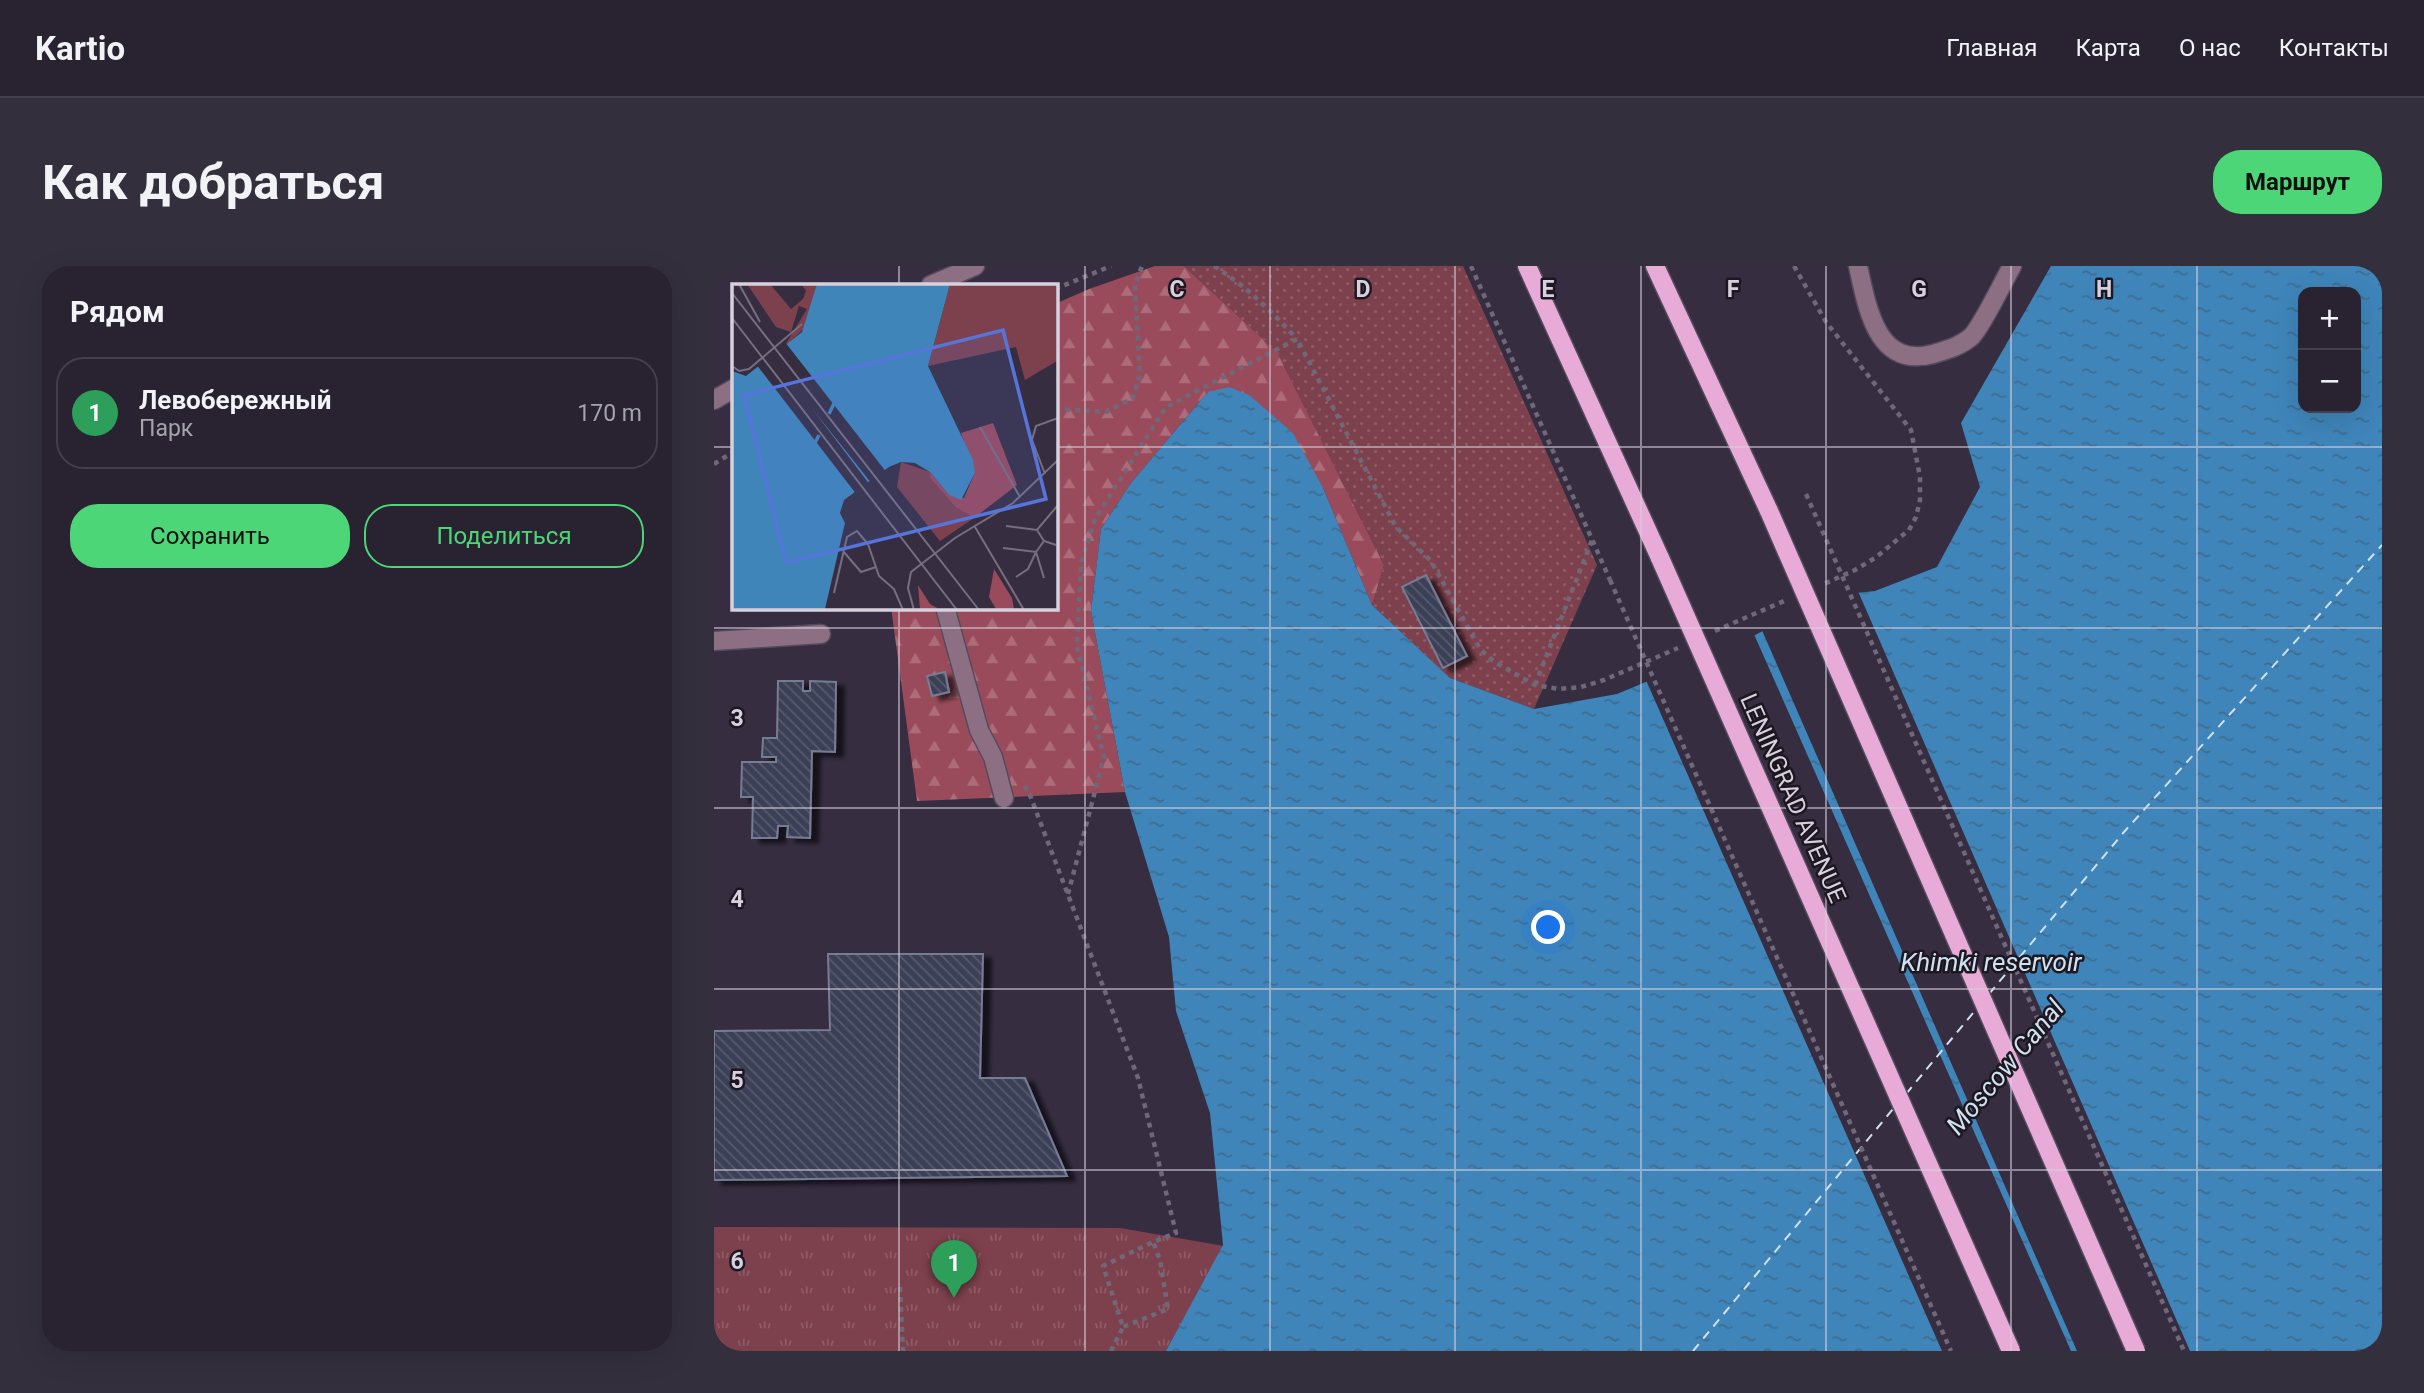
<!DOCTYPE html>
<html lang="ru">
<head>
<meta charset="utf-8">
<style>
	:root { --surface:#282231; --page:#342f3d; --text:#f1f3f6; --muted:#a5a4ab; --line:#443f4d; --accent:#4cd677 }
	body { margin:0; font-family:Roboto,sans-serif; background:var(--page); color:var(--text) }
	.controls { position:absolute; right:21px; top:21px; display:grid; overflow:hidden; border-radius:14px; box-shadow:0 7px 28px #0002 }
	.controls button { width:63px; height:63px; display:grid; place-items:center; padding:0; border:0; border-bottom:2px solid var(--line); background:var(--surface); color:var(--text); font:35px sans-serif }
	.you { position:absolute; left:835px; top:662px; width:24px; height:24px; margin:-18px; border:5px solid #fff; border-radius:50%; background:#1a73e8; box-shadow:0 0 0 10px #1a73e833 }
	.badge { display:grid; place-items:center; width:46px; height:46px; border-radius:50%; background:var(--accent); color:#fff; font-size:23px; font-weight:700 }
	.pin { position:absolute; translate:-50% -58px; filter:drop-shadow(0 2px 4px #0008) }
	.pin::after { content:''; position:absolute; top:37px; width:24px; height:21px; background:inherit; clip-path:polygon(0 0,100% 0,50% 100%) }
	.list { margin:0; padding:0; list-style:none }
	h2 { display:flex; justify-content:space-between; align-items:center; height:91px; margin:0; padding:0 28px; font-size:30px }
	h2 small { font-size:23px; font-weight:400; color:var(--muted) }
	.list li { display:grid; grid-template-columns:46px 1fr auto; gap:21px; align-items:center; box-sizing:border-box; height:112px; margin:0 14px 14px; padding:0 14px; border:2px solid var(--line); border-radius:28px }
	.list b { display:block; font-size:26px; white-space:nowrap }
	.list p { margin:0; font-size:23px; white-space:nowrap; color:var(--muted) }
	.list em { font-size:23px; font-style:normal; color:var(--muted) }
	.actions { display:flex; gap:14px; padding:21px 28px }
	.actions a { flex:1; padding:16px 0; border:2px solid var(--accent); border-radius:28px; text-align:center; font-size:24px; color:var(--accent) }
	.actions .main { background:var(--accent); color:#111 }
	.map { position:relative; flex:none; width:1668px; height:1085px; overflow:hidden; border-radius:28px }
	header { display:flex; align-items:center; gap:42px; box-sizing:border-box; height:98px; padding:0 35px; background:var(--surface); border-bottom:2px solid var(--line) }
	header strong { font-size:33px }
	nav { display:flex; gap:38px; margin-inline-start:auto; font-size:24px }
	.intro { display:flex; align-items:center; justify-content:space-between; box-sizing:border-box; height:168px; padding:0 42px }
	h1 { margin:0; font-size:49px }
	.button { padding:18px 32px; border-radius:28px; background:var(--accent); color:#111; font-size:24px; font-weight:700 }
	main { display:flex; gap:42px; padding:0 42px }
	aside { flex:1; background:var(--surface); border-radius:28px; box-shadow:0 7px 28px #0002 }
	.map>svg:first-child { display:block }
	.grass { fill:url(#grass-dots) }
	.forest { fill:url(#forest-firs) }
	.park { fill:url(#park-tufts) }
	.water { fill:url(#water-ripples); fill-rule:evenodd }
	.pier { fill:#362d41 }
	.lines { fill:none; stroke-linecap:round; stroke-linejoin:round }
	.ferry { stroke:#d0e1f0; stroke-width:2; stroke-dasharray:9 7; stroke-linecap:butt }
	.building { fill:url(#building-back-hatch); stroke:#777c95; stroke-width:2; filter:url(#shadow) }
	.minor-casing { stroke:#534b5d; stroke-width:21 }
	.major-casing { stroke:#534b5d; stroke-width:21 }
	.path { stroke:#706879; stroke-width:4.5; stroke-dasharray:5 5; stroke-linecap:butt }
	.minor { stroke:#8d6f84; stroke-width:18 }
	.major { stroke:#e8abd7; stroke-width:18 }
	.major-bridge-casing { stroke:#534b5d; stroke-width:21; stroke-linecap:butt }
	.path-bridge { stroke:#706879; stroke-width:4.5; stroke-dasharray:5 5; stroke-linecap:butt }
	.major-bridge { stroke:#e8abd7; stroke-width:18 }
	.grid { fill:none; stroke:#d7d1de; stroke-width:2; stroke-opacity:0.55 }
	.labels { text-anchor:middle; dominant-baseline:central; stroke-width:5; stroke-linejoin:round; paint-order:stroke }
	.street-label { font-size:24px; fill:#d7d1de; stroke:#1c1721 }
	.water-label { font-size:26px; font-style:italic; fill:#d0e1f0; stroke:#1c1721 }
	.inset-river { fill:none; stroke:#3f85ba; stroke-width:3.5 }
	.inset-road { fill:none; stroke:#766f80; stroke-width:2 }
	.view { fill:#5575da; fill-opacity:0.15; stroke:#5575da; stroke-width:3.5 }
	.inset-edge { fill:none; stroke:#d7d1de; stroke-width:3.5 }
	.grid-label { font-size:23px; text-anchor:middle; font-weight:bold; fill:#d7d1de; stroke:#1c1721; stroke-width:5; stroke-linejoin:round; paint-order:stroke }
</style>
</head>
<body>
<header>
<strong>Kartio</strong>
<nav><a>Главная</a><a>Карта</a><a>О нас</a><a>Контакты</a></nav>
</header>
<div class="intro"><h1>Как добраться</h1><a class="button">Маршрут</a></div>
<main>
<aside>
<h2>Рядом<small></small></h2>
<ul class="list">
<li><span class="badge" style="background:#2e9e5b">1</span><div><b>Левобережный</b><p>Парк</p></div><em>170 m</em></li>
</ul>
<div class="actions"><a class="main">Сохранить</a><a>Поделиться</a></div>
</aside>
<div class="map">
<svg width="1668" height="1085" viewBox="0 0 1668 1085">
	<defs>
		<pattern id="grass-dots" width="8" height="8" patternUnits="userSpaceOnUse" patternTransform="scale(1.75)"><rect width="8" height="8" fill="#7d414d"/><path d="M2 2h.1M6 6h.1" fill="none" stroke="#8f5b66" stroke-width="1.8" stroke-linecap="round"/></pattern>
		<pattern id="forest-firs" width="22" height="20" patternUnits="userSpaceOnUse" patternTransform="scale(1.75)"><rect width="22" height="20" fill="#9a4b5b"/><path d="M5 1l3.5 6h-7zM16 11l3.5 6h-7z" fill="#ac6c7a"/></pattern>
		<pattern id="park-tufts" width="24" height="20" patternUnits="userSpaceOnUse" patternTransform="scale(1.75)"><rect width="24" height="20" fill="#7d414d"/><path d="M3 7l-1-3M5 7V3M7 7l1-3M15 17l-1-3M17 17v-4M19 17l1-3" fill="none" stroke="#8f5b66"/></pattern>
		<pattern id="water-ripples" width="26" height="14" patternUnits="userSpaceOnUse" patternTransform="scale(1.75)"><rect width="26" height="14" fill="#3f85ba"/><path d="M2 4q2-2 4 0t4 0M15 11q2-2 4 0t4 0" fill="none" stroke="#3f6c90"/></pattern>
		<pattern id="building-back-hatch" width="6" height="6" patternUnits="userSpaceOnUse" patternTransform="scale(1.75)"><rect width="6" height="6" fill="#3b4056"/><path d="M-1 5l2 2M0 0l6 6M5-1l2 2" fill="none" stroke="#575b6e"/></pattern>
		<filter id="shadow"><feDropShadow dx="8" dy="4.5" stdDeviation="2" flood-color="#0009"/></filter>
	</defs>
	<rect width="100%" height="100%" fill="#362d41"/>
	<!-- grass -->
	<polygon class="grass" points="470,0 749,0 883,299 820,443 736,412 658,339 670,299 563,86"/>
	<!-- forest -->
	<polygon class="forest" points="441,0 470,0 563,86 670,299 658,339 609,222 494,126 417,217 387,263 377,345 411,526 203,535 177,341 341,341 341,38 375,23"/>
	<!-- park -->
	<polygon class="park" points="0,961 406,962 510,980 452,1085 0,1085"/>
	<!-- water -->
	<path class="water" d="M1337,0H1668V1085H452L509,979L496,847L462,745L455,671L411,526L377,345L387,263L417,217L494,126L515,121L535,129L579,167L609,222L658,339L736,412L820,443L903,428L1030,375L1114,330L1161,325L1223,301L1266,221L1247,157ZM1589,26H1642V142H1589Z"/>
	<!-- pier -->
	<g class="pier">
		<polygon points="1143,323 1476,1085 1363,1085 1047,362 1113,326"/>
		<polygon points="1039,366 1357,1085 1228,1085 931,412"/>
	</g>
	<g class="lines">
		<!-- ferry -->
		<g class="ferry">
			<polyline points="1275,728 1410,566 1668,279"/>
			<polyline points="1192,828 1264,741"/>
			<polyline points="979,1085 1179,843"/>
		</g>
	</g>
	<!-- building -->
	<g class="building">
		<polygon points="712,309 753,390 729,402 688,321"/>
		<polygon points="231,406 235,426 218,430 213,410"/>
		<polygon points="64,415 89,415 89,425 96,425 96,415 122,416 121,486 98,485 96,572 73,571 74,560 64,560 63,572 38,572 39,531 27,531 28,496 62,496 62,491 48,491 49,472 63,472"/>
		<polygon points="114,688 269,688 266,812 311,812 353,910 0,914 0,765 116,764"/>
	</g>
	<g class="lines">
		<defs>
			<g id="minor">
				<path d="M1144,0C1153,40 1162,103 1219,88C1233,84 1247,80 1258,70C1269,58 1289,16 1298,0"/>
				<polyline points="217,19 261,0"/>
				<polyline points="0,134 19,123"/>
				<polyline points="231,341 265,464 279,491 290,532"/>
				<polyline points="0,375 107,368"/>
			</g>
			<g id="major">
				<polyline points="813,0 946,292"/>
				<polyline points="941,0 1055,245"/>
			</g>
		</defs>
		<!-- minor casing -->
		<use href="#minor" class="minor-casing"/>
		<!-- major casing -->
		<use href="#major" class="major-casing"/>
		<!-- path -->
		<g class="path">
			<path d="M500,0C532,20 557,45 583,73"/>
			<polyline points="757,0 896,314"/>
			<polyline points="1080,0 1112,56 1197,164 1206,211 1206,234 1202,251 1195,264 1161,292 1141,304 1110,318"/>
			<polyline points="341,23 397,0"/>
			<polyline points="341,143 392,146 419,132 426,109 421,19 428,0"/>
			<polyline points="0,198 19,186"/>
			<polyline points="1001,365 1070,335"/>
			<polyline points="821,419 878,274"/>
			<polyline points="310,520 314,524 424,812 462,967 439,976 446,994 454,1043 409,1061"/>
			<polyline points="354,628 390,491 363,380 367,298 381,253 452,141 583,73 682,261 717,295 766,383 779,395 821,419 845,423 867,421 890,414 964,382"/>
			<polyline points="186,1021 189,1085"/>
			<polyline points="397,1085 409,1061 389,1000 439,976"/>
		</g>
		<!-- minor -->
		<use href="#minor" class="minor"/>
		<!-- major -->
		<use href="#major" class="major"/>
		<defs>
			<g id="major-bridge">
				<polyline points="1055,245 1422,1085"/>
				<polyline points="946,292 1297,1085"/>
			</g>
		</defs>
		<!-- major-bridge casing -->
		<use href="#major-bridge" class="major-bridge-casing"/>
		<!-- path-bridge -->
		<g class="path-bridge">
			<polyline points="1092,228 1470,1085"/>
			<polyline points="896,314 1237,1085"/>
		</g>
		<!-- major-bridge -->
		<use href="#major-bridge" class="major-bridge"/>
	</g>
	<!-- grid -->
	<path class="grid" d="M185,0V19M371,0V1085M556,0V1085M741,0V1085M927,0V1085M1112,0V1085M1297,0V1085M1483,0V1085M0,181H19M341,181H1668M185,341V1085M0,362H1668M0,542H1668M0,723H1668M0,904H1668"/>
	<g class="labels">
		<!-- street labels -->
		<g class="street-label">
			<text transform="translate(1079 532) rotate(66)">LENINGRAD AVENUE</text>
		</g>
		<!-- water labels -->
		<g class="water-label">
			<text x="1277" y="696">Khimki reservoir</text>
			<text transform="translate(1291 801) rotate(-50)">Moscow Canal</text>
		</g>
	</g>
	<!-- overview -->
	<g transform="translate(18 18)">
		<rect width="326" height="326" fill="#362d41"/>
		<path d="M15,0H38L59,25L71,15L74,7L69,0H85L75,42L52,63L75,25L67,22L59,48L44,43ZM169,178L198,188V194L223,223L242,234L208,257L165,203Z" fill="#7d414d"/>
		<path d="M261,139L285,201L242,234L223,223L198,194V188L217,211L232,214L243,189L229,149ZM262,285L280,314L282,325H264L257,313ZM186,301L198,320L207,325H188Z" fill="#9a4b5b"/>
		<path d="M218,0H325V77L293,96L284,63L196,82Z" fill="#7d414d"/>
		<path d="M85,0H218L196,82L241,176L243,189L229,216L217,211L198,188L183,179L169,178L157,183L112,216L108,229L113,239L93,325L0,326V87L14,92L70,48Z" fill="#3f85ba"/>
		<path d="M53,58L155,189L140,200L79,123L138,201L130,210L125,211L24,80Z" fill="#362d41"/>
		<path class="inset-river" d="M97,130L159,0M32,326L34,254L87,151"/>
		<path class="inset-road" d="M7,0L28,38M0,9L247,326M0,34L225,326M0,82L7,87L17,85L70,40M248,143L288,213M313,190L300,156L304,142L326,134M274,242L305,246L326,221M243,243L292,326M305,246L312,257L324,261M271,264L304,268L312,257M111,267L129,288L144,283M304,268L312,294M284,293L296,285L304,268M102,309L115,253L125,247L136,260L147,292L162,305L171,326M182,326L176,304L179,288L223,254L281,219L326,176"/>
		<path class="view" d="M271,46L314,215L54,279L12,111Z"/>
		<rect width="326" height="326" class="inset-edge"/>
	</g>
	<g class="grid-label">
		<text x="463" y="31">C</text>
		<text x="649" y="31">D</text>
		<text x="834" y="31">E</text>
		<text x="1019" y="31">F</text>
		<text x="1205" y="31">G</text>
		<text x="1390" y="31">H</text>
		<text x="23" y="460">3</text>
		<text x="23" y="641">4</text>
		<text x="23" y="822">5</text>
		<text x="23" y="1003">6</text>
	</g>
</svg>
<div class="controls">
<button>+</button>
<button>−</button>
</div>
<div class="you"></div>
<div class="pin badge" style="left:240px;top:1032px;background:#2e9e5b">1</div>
</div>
</main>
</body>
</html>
